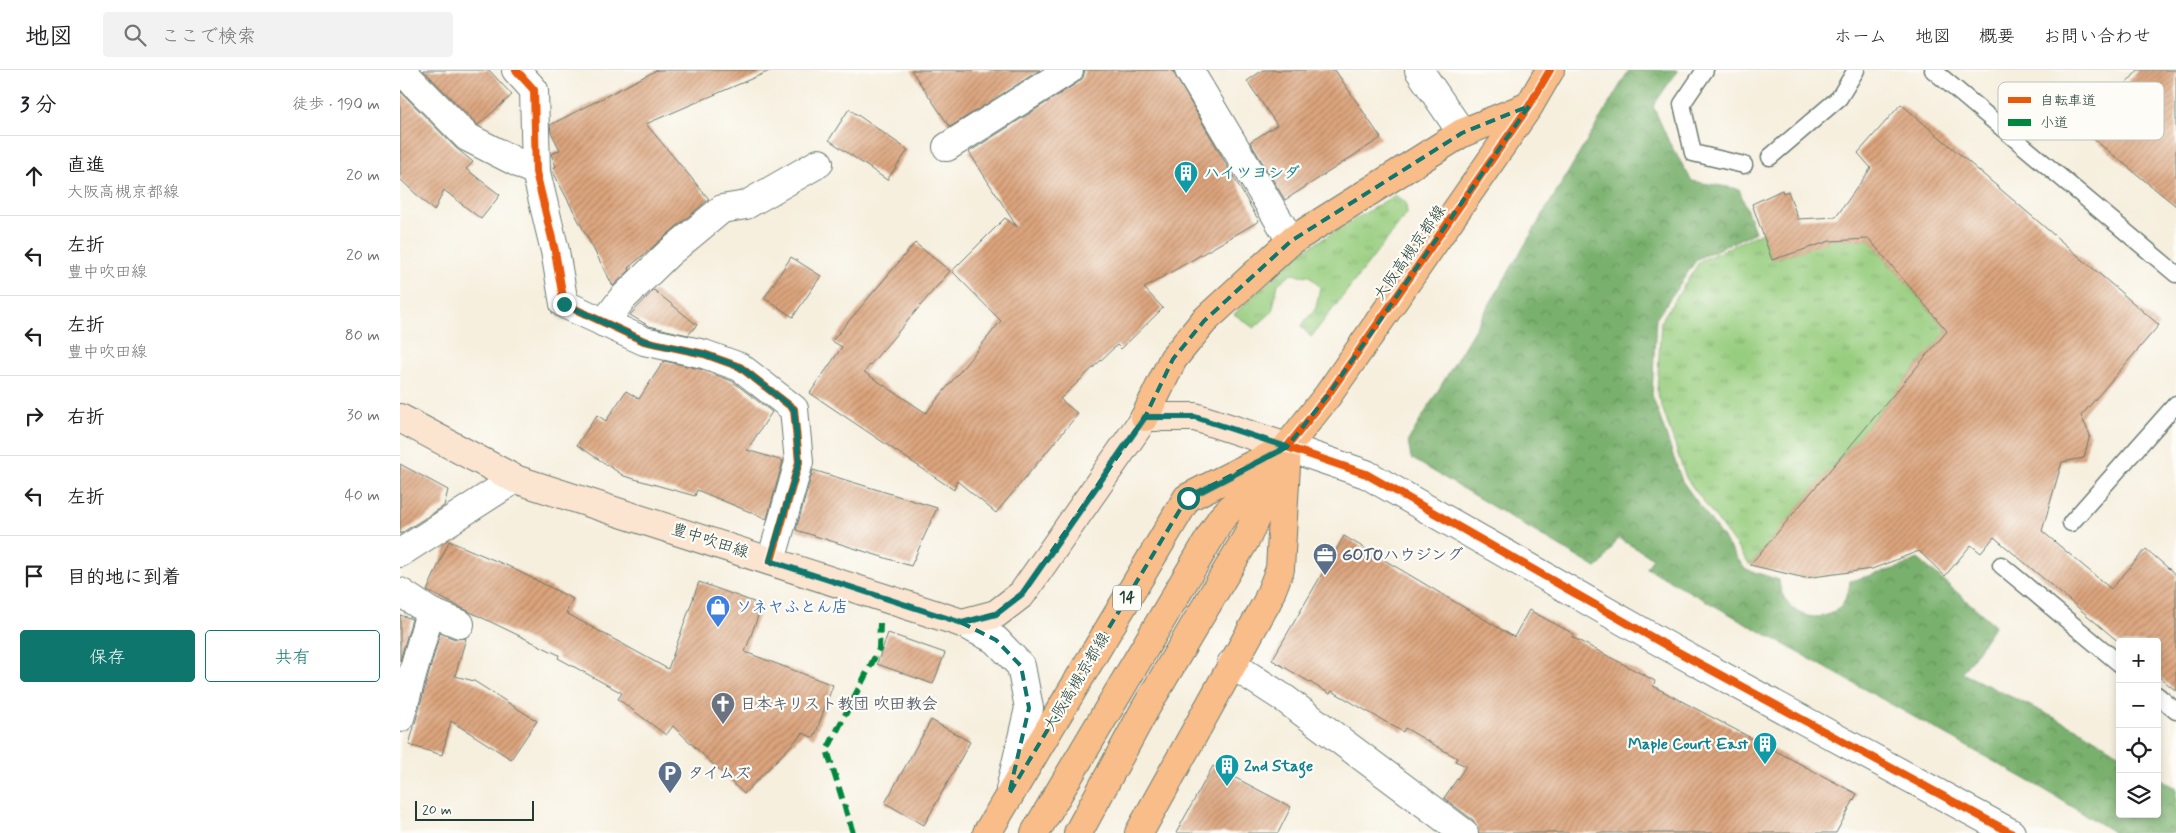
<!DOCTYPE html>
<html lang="ja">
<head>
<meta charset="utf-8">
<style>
	:root { --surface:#fff; --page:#f2f2f2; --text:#202124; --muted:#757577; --line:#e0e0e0; --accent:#0f766e }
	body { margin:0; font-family:Mynerve,"Klee One",sans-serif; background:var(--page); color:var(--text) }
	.controls { position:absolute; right:15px; bottom:15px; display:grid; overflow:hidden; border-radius:5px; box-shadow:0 2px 8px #0003 }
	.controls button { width:45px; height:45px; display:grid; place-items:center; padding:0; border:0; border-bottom:1px solid var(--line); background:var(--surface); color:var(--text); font:25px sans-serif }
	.scale { position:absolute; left:15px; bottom:12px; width:119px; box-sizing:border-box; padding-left:5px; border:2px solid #1f3d34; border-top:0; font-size:14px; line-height:18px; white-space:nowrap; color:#1f3d34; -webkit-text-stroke:4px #fdfcf7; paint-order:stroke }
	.stop { position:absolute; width:15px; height:15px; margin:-11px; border:4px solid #0f766e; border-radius:50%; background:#fff }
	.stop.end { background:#0f766e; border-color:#fff; box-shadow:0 1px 5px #0008 }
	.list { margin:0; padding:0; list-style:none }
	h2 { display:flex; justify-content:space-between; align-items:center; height:65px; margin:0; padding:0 20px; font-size:21px }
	h2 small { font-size:16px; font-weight:400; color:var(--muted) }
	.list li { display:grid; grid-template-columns:32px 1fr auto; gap:15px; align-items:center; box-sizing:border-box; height:80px; padding:0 20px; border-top:1px solid var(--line) }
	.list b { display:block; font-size:19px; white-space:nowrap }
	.list p { margin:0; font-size:16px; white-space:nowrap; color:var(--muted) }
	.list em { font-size:16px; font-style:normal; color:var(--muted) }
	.actions { display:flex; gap:10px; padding:15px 20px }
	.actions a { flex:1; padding:11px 0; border:1px solid var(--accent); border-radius:5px; text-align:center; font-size:18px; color:var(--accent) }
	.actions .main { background:var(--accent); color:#fff }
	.icon { flex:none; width:28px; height:28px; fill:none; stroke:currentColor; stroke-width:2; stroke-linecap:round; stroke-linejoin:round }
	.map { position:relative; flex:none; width:1776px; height:763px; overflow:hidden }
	header { display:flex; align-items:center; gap:30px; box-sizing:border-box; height:70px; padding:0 25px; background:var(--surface); border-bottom:1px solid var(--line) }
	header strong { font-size:24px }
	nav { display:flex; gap:28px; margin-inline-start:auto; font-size:18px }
	.search { width:350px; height:45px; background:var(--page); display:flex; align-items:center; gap:12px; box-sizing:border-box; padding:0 18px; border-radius:5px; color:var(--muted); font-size:19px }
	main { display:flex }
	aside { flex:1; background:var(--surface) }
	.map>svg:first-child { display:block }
	.grass { fill:url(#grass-tufts); stroke:#5b8559 }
	.forest { fill:url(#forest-crowns); stroke:#4c7650 }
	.building { fill:url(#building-hatch) }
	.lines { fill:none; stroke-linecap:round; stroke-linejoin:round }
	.lane-casing { stroke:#6a7b70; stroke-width:19 }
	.street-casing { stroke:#6a7b70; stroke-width:30 }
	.secondary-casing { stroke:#6a7b70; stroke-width:30 }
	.primary-casing { stroke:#6a7b70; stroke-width:30 }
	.highway-casing { stroke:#6a7b70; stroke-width:30 }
	.lane { stroke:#fff; stroke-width:16 }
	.street { stroke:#fff; stroke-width:28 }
	.secondary { stroke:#fce5d0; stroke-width:28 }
	.primary { stroke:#f8bd89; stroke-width:28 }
	.highway { stroke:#f8bd89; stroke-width:28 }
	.quiet { stroke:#00873e; stroke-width:6; stroke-dasharray:12 6; stroke-linecap:butt }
	.cycleway-casing { stroke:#fdfcf7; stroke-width:11 }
	.cycleway { stroke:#e8590c; stroke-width:8 }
	.route { stroke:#0f766e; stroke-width:6 }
	.marked { fill:none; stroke:#0f766e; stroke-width:4; stroke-dasharray:10 6; stroke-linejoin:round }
	.labels { text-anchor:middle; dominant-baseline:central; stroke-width:4.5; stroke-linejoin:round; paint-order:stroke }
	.shield { fill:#fdfcf7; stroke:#62766e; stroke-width:1 }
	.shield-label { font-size:15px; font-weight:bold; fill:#1f3d34 }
	.culture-label { font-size:16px; font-weight:bold; fill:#0d838f; stroke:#fdfcf7; text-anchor:start }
	.street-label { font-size:16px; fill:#1f3d34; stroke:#fdfcf7 }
	.service-label { font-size:16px; font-weight:bold; fill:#4e5e75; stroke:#fdfcf7; text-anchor:start }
	.shop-label { font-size:16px; font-weight:bold; fill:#366cbe; stroke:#fdfcf7; text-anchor:start }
	.worship-label { font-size:16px; font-weight:bold; fill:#5b616d; stroke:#fdfcf7; text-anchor:start }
	.key { fill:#fdfcf7; stroke:#bac3bc; stroke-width:1 }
	.key-label { font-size:14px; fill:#1f3d34 }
</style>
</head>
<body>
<header>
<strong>地図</strong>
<div class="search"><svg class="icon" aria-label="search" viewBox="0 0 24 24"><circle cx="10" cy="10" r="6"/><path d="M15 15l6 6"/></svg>ここで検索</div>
<nav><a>ホーム</a><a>地図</a><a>概要</a><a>お問い合わせ</a></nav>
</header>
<main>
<aside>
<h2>3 分<small>徒歩 · 190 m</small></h2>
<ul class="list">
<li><svg class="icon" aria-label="ahead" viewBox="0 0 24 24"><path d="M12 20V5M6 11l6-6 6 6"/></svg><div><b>直進</b><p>大阪高槻京都線</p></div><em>20 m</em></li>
<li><svg class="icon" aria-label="left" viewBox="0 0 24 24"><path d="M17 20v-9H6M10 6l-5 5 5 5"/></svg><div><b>左折</b><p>豊中吹田線</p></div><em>20 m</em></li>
<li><svg class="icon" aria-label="left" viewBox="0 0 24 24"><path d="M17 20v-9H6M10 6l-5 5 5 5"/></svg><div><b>左折</b><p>豊中吹田線</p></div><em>80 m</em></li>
<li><svg class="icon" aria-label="right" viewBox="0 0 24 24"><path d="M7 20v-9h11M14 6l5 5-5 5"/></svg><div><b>右折</b></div><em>30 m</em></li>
<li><svg class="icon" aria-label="left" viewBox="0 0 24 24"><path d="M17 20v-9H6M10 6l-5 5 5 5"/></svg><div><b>左折</b></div><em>40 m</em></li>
<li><svg class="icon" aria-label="arrive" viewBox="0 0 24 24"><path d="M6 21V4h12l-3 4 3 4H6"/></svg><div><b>目的地に到着</b></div></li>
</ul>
<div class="actions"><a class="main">保存</a><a>共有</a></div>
</aside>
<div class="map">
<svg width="1776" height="763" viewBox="0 0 1776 763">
	<defs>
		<pattern id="grass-tufts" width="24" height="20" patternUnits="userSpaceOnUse" patternTransform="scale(1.25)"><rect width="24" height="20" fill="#97cd7e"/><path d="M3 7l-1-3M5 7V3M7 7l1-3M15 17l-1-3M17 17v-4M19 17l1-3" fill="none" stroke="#7ba868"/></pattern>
		<pattern id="forest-crowns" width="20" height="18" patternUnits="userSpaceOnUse" patternTransform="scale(1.25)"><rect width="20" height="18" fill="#79b06d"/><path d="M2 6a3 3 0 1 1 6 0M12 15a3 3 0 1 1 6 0" fill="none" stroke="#63905a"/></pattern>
		<pattern id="building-hatch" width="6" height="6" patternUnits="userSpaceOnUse" patternTransform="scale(1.25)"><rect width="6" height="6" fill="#dca47d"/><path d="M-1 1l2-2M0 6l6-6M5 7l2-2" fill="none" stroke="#b28767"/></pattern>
	</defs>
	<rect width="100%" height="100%" fill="#fdfcf7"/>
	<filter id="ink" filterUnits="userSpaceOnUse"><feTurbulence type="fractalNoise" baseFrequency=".02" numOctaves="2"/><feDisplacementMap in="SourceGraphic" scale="10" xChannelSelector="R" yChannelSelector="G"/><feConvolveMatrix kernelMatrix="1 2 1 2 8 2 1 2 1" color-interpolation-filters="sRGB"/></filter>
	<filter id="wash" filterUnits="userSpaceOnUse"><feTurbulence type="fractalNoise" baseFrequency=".0096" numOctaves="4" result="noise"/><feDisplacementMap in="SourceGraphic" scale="20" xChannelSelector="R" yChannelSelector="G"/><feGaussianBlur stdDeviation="1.12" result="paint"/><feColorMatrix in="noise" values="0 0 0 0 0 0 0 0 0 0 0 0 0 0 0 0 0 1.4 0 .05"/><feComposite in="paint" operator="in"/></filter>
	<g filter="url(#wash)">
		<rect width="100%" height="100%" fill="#f6efde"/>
		<!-- grass -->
		<g class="grass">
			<polygon points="995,125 1006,133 1007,144 911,267 901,256 916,238 920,217 909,206 890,204 878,214 872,242 854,258 834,244 901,182"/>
			<polygon points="1362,162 1372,190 1408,178 1406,171 1469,169 1547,261 1350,495 1286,408 1257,322 1261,251 1300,191"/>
		</g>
		<!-- forest -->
		<path class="forest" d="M1229,0H1278L1253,36L1269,72L1292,111L1339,119L1355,162L1297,189L1256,249L1252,325L1282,411L1345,499L1379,510C1384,559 1447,559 1450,511L1501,497L1518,489L1595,555L1562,603L1682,661L1720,684V744H1757V706L1776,718V763H1715L1645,720L1247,498L1253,488L1218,468L1202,493L1196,498L1011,388L1008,371Z"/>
		<g id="blocks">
			<!-- building -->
			<g class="building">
				<polygon points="23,0 89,0 112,25 78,55"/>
				<polygon points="257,0 372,0 246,54 309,129 228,198 230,200 213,216 152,100 156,96 151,84 160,80 151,62 150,55"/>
				<polygon points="511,0 640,0 550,57"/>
				<polygon points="685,0 772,0 859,151 744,218 763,238 721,279 717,275 660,329 678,344 596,443 557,411 554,420 410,323 442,277 432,271 515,173 550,201 464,302 526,343 601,251 552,201 605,148 617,157 569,82 677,13 683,8"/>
				<polygon points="863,0 935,0 981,68 885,130 850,72 877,55 847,11"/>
				<polygon points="1738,0 1776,0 1776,136 1685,62"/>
				<polygon points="0,21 56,78 73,92 66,99 100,125 81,149 44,120 34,141 0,109"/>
				<polygon points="1501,34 1759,255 1681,346 1690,365 1684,388 1662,392 1642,461 1711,519 1746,479 1776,505 1776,621 1757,605 1757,572 1720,573 1594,467 1581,483 1571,475 1545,506 1519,481 1472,499 1405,508 1350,495 1547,261 1469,169 1430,171 1372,190 1352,134 1382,120 1383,123 1388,121 1398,149 1436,147 1471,98 1458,83"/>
				<polygon points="449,39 508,80 487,110 429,70"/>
				<polygon points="391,187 421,206 393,247 364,228"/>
				<polygon points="254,220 297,255 288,265 249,256 230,245"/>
				<polygon points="264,291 300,299 332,311 372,342 347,380 383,391 367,449 297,420 295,426 224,406 177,375 197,345 206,351 226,321 239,329"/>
				<polygon points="0,394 48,420 44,436 0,464"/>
				<polygon points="413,400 537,438 511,496 396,460"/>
				<polygon points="944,466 1114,567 1129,540 1174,564 1172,567 1255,611 1253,616 1457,724 1436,763 1079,763 1073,750 1044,728 1066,696 1055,691 1057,688 1005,658 1003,662 932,621 930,624 872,590"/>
				<polygon points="49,471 108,496 173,529 166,543 268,599 299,512 362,535 345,582 433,615 414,668 403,663 344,724 273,656 266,665 218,629 222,623 158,588 159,585 27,521"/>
				<polygon points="0,545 12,549 0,591"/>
				<polygon points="40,563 55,569 66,568 55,606 74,611 137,651 111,689 51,651 42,685 9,675"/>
				<polygon points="488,563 545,583 533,614 477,594"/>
				<polygon points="531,650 570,672 524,755 485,733"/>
				<polygon points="813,696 891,737 878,763 776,763"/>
			</g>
		</g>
	</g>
	<g filter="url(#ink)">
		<use href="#blocks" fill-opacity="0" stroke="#6a7b70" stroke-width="1"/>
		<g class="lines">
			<defs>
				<g id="lane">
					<polyline points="1305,0 1282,34 1293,83 1344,95"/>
					<polyline points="1533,0 1776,204"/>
					<polyline points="1370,87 1439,28 1456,0"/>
					<polyline points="1671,453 1776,334"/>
					<polyline points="1601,495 1720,594"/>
					<polyline points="1757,625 1776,641"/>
				</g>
				<g id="street">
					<polyline points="1,0 67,67 136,102"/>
					<polyline points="116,0 134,20 136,102 155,181 164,234 244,271 304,284 340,297 394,339 399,392 371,491"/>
					<polyline points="789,0 891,171"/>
					<polyline points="1019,0 1062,63"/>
					<polyline points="547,77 669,0"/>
					<polyline points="204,253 222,229 269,183 322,139 346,135 419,93"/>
					<polyline points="887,377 966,404 1269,577 1611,763"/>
					<polyline points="0,483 115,409"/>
					<polyline points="0,522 30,542 60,554"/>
					<polyline points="562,553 596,570 621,596 629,638 610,720"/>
					<polyline points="831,594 885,629 1064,763"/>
					<polyline points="0,648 30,542"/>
				</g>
				<polyline id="secondary" points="0,348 115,409 562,553 596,544 622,524 745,347 795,347 887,377"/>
				<g id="primary">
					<polyline points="745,347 773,289 804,251 891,171 1062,63 1129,36"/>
					<polyline points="587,763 787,428 870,386"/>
					<polyline points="635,763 821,449 887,377 928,325 1129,36 1150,0"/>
					<polyline points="739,763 867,532 880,499 887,379"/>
				</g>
				<polyline id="highway" points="678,763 745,639 847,467 887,377"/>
			</defs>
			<!-- lane casing -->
			<use href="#lane" class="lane-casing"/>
			<!-- street casing -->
			<use href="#street" class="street-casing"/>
			<!-- secondary casing -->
			<use href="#secondary" class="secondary-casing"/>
			<!-- primary casing -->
			<use href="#primary" class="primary-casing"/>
			<!-- highway casing -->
			<use href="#highway" class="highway-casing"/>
			<!-- lane -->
			<use href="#lane" class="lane"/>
			<!-- street -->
			<use href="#street" class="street"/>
			<!-- secondary -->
			<use href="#secondary" class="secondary"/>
			<!-- primary -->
			<use href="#primary" class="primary"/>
			<!-- highway -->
			<use href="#highway" class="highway"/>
			<!-- quiet -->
			<polyline class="quiet" points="453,763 427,680 479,579 480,553"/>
			<defs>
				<g id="cycleway">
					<polyline points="116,0 134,20 136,102 155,181 164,234 244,271 304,284 340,297 394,339 399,392 371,491"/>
					<polyline points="1150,0 1129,36 928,325 887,377 966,404 1269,577 1611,763"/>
				</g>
			</defs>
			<!-- cycleway casing -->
			<use href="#cycleway" class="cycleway-casing"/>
			<!-- cycleway -->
			<use href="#cycleway" class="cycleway"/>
		</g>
	</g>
	<g class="lines" filter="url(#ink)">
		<!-- route -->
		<polyline class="route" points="164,234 244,271 304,284 340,297 394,339 399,392 370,491 562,553 596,544 622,524 745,347 795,347 887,377 788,428"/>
	</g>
	<!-- marked area -->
	<path class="marked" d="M1129,36L928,325L887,377L787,428L609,724L629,638L621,596L596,570L562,553L596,544L622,524L745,347L773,289L804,251L891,171L1062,63Z"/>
	<!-- icons -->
	<defs>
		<symbol id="building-pin" viewBox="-11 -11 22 30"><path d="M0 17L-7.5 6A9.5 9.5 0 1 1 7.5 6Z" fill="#0f9aa8" stroke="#fdfcf7"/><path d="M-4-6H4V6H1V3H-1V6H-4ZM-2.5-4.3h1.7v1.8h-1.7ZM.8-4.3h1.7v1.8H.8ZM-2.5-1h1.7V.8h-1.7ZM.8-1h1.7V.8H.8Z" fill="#fff"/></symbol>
		<symbol id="office-pin" viewBox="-11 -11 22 30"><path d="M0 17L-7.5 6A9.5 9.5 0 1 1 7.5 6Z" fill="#5c6f8a" stroke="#fdfcf7"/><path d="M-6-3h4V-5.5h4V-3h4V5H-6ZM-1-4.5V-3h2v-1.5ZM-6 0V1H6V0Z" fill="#fff"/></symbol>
		<symbol id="shop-pin" viewBox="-11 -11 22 30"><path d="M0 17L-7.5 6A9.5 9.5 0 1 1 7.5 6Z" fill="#3f7fe0" stroke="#fdfcf7"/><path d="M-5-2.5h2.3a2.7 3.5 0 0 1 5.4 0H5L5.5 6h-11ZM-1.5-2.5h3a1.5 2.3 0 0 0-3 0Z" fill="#fff"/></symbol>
		<symbol id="church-pin" viewBox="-11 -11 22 30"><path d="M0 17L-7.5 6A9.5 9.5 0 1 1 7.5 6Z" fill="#6b7280" stroke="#fdfcf7"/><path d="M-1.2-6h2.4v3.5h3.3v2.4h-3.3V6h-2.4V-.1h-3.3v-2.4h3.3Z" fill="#fff"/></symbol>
		<symbol id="parking-pin" viewBox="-11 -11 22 30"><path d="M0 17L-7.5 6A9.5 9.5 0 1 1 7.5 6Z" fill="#5c6f8a" stroke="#fdfcf7"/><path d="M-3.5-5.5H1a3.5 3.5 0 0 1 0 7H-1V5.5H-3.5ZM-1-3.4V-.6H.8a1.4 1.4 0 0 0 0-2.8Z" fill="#fff"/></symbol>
	</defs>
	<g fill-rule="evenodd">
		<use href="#building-pin" x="772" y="89" width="28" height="38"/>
		<use href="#office-pin" x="911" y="471" width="28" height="38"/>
		<use href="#shop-pin" x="304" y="523" width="28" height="38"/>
		<use href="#church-pin" x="309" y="620" width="28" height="38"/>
		<use href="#building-pin" x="1351" y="660" width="28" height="38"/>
		<use href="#building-pin" x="813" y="682" width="28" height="38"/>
		<use href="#parking-pin" x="256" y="689" width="28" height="38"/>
	</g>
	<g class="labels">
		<!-- shield labels -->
		<rect class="shield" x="713" y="515.5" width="28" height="25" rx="4"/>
		<g class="shield-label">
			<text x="727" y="528">14</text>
		</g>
		<!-- culture labels -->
		<g class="culture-label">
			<text x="804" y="103">ハイツヨシダ</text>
			<text x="1348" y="674" text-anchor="end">Maple Court East</text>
			<text x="844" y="696">2nd Stage</text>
		</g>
		<!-- street labels -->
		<g class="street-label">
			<text transform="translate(1010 183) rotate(-55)">大阪高槻京都線</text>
			<text transform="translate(310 471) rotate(18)">豊中吹田線</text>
			<text transform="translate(677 612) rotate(-59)">大阪高槻京都線</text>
		</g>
		<!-- service labels -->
		<g class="service-label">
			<text x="942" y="485">GOTOハウジング</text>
			<text x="288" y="703">タイムズ</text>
		</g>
		<!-- shop labels -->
		<g class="shop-label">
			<text x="336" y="537">ソネヤふとん店</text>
		</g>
		<!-- worship labels -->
		<g class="worship-label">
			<text x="340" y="634">日本キリスト教団 吹田教会</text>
		</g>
	</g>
	<!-- legend -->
	<rect x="1598" y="12" width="166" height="58" rx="8" class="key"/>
	<rect x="1608" y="27" width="23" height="6" fill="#e8590c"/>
	<rect x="1608" y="49" width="23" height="7" fill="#00873e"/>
	<g class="key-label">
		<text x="1640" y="35">自転車道</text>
		<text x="1640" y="57">小道</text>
	</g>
</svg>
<div class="controls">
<button>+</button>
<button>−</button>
<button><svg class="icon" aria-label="locate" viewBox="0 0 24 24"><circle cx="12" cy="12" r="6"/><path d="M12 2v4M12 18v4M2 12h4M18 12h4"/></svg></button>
<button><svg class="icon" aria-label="layers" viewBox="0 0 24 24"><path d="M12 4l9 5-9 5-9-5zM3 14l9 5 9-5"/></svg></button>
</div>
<div class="scale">20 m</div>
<div class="stop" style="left:788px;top:428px"></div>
<div class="stop end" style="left:164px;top:234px"></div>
</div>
</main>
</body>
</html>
